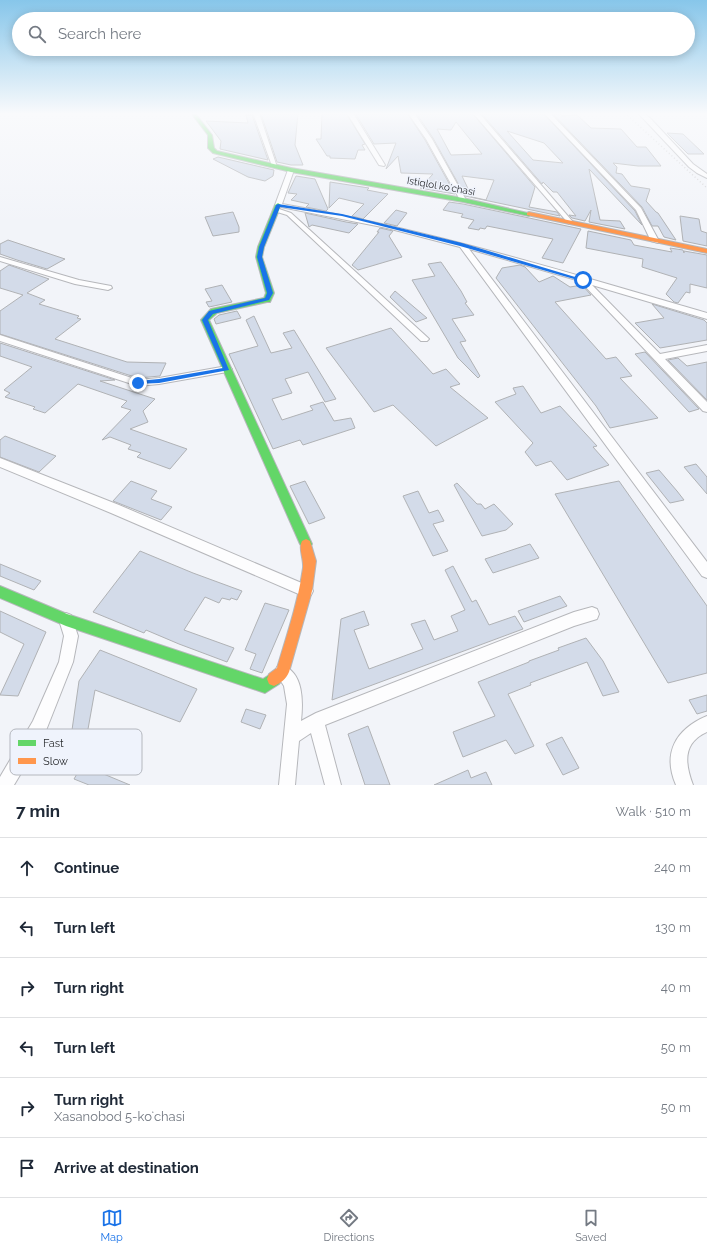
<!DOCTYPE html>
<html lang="en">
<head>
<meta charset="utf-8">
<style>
	:root { --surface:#fff; --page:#f6f6f7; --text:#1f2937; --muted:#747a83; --line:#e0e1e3; --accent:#1a73e8 }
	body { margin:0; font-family:Raleway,sans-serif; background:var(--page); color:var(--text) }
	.stop { position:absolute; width:12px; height:12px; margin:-9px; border:3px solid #1a73e8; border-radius:50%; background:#fff }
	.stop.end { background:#1a73e8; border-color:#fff; box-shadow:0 1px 4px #0008 }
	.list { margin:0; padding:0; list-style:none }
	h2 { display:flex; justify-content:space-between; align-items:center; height:52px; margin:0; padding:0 16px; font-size:17px }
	h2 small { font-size:13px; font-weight:400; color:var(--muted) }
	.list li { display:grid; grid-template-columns:26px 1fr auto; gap:12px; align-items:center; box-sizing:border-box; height:60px; padding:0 16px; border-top:1px solid var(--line) }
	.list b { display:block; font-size:15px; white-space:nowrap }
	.list p { margin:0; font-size:13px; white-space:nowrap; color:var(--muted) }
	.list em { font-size:13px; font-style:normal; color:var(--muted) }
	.icon { flex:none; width:22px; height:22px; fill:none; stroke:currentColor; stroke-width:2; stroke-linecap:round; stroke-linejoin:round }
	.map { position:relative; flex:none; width:707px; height:785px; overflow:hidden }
	.search { position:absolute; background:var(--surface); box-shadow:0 2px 10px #0003; left:12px; right:12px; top:12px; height:44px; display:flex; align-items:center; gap:10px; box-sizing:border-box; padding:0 14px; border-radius:22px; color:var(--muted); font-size:15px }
	.sheet { height:412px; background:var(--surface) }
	nav { display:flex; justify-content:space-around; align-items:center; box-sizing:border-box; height:56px; border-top:1px solid var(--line); background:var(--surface); font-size:11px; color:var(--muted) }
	nav a { display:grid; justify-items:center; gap:2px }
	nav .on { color:var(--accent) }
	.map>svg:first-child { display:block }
	.building { fill:#d3dbe9; stroke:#b0b2b5; fill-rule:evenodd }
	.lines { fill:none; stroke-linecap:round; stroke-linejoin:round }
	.street-casing { stroke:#b6b7bb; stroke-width:2 }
	.fast-casing { stroke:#b6b7bb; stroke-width:2 }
	.slow-casing { stroke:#b6b7bb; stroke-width:2 }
	.street { fill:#fdfdfe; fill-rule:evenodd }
	.fast { fill:#63d668; fill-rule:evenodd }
	.slow { fill:#ff974d; fill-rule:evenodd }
	.rail { stroke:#d2d2d4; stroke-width:1.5; stroke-dasharray:1 2.5; stroke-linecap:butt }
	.route { fill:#1a73e8 }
	.labels { text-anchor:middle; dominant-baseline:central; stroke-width:3; stroke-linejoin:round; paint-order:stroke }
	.far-street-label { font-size:10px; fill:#2a2c2f; stroke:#eff3fc }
	.key { fill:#eff3fc; stroke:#b4b7be; stroke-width:1 }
	.key-label { font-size:11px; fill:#2a2c2f }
</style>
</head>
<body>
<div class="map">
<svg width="707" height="785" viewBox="0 0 707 785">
	<rect width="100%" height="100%" fill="#f2f4f9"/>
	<!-- building -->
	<g class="building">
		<polygon points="263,113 298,113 295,145 303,165 291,165 277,162 261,114"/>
		<polygon points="322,113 346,113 365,144 362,145 365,150 358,150 355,159 330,158 330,156 327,156 316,139 321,139"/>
		<polygon points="355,113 407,113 425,140 455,194 420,188 433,174 401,173 398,156 386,169 396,143 374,144"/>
		<path d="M416,113H472L535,187L529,207L557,212L560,216L465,196L433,138ZM456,122L482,154L451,155L437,129L451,130ZM462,176L494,180L486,200L472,197Z"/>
		<path d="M481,113H543L635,211L642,225L589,169L600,220L620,221L625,229L589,222L591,210L585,221L572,218L569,215L576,216L557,192H553L543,182L542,184ZM507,131L544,143L563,163L533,160Z"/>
		<polygon points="552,113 559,113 562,116 577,115 591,128 621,129 637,147 646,147 661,166 638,166 613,163 617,167 616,173 622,174 631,186 650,189 646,201 656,212 658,213 676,240 664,237 658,226 652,226 642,207"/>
		<polygon points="246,115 252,115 268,160 220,149 221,141 206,121 248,123"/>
		<polygon points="667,133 683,134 704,154 688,154"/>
		<polygon points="218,157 274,170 273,176 265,181 248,177 213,159"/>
		<polygon points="296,176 315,179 328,209 326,211 306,207 309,204 291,200 297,194 288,193"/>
		<polygon points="330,182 369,188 367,190 388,194 363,219 352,216 364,204 339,198 329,208"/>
		<polygon points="449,202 463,204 581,229 563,263 542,258 553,239 487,226 485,229 480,228 479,230 468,228 474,220 461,217 463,214 443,210"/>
		<polygon points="396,210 407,213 397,226 384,223"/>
		<polygon points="233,212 239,227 239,232 213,236 205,217"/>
		<polygon points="305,213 346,222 358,224 349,233 312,225 309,227"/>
		<polygon points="680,216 699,219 701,231 707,233 707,246 683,241"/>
		<polygon points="380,228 393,231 389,236 402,257 358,270 352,265 379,232 377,232"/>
		<polygon points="588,231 631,240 634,245 672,252 670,248 683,250 684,253 684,251 707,255 707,288 690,284 690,293 686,292 678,303 674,302 666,294 677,278 642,267 643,259 586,248"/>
		<polygon points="8,240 65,259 47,269 17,260 0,254 0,244"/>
		<polygon points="441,262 461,291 467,302 465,303 474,315 452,319 466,341 460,342 480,376 478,378 458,358 412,280 435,276 428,264"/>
		<polygon points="9,265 49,279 27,293 45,300 39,304 79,316 77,318 81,319 55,339 127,362 166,363 160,376 138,378 0,334 0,311 23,295 0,288 0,271"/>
		<polygon points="520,265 525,267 539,282 553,276 570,287 582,285 591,295 555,302 606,359 616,357 632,376 620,378 658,418 610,428 596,406 496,278 502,268"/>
		<polygon points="222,285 232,302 209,307 206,302 212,301 205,289"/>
		<polygon points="395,291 427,318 416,322 390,297"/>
		<polygon points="652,304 704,320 707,323 707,340 660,348 635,323 664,318"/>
		<polygon points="237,311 241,318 216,324 214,319 219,315"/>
		<polygon points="254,316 271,353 292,348 283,333 294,330 336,399 325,402 308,372 285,379 292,393 272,399 282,420 313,410 310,406 323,402 334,421 351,418 355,428 303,445 300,440 273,449 229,354 258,346 246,320"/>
		<polygon points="391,328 433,374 446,369 460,384 450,387 488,418 436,446 393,405 374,412 326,348"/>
		<polygon points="0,343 115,380 100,381 155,399 143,411 148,422 130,429 187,449 170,469 137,457 141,453 128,449 131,445 110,437 102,440 131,410 121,407 127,401 78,384 45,413 33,409 35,407 5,397 10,393 4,390 32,367 0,356"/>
		<polygon points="645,352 699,409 689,412 635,354"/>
		<polygon points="678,358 687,366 707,362 707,400 668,360"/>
		<polygon points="523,386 541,413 560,406 597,446 593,447 609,465 567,480 551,461 536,466 525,452 533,443 495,402 516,394 513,388"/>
		<polygon points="5,436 56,456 39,472 0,457 0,440"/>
		<polygon points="696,464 707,477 707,494 684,467"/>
		<polygon points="659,470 677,491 684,500 670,503 646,473"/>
		<polygon points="131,481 157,491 151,499 172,507 161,520 113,501"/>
		<polygon points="305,481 325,518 309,524 290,486"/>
		<polygon points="619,481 707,606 707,673 668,683 555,494"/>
		<polygon points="457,483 477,504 481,504 485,509 494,504 513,524 506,530 482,536 454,485"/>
		<polygon points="418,491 429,513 438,510 444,521 433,524 448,551 433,556 403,496"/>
		<polygon points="530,544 539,558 493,573 485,559"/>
		<polygon points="140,551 193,573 242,591 237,600 231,598 230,600 222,598 219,603 205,597 184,630 234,648 227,662 179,644 146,630 144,633 93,612"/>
		<polygon points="0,564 41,581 34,590 0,576"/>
		<polygon points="453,566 472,602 476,600 489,625 515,616 523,629 332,700 341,619 364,611 369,625 354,630 369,669 423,649 411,624 425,620 434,640 458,631 451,616 465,610 445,570"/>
		<polygon points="560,596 567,606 524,622 518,611"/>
		<polygon points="265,603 289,610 262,673 250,669 256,654 245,650"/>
		<polygon points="0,611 46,632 18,696 0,695 24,644 0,632"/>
		<polygon points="586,638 603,661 619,692 603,696 587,662 530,683 531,685 508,694 534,746 515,754 506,740 463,757 453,732 495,716 478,682 529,662 529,661 559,650 558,648"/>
		<polygon points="100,650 197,689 180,722 95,690 83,757 69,751 79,681"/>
		<polygon points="707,695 707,711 697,714 689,700"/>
		<polygon points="246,709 266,715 260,729 241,722"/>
		<polygon points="368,726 390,785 365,785 348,734"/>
		<polygon points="562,737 579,768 563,775 546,744"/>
		<polygon points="82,765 130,785 89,785 74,779"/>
		<polygon points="468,770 471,778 486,772 492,785 434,785"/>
	</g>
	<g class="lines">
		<defs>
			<g id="street">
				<polygon points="253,113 259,113 277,167 272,166"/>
				<polygon points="347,113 353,113 385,165 384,166 379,165"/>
				<polygon points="408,113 414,113 432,139 466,200 465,201 460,200 426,139"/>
				<polygon points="473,113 479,113 573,222 573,224 569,224"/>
				<polygon points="544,113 550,113 641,208 659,241 658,243 651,241 636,210"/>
				<polygon points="638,113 644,113 650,118 693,164 707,174 707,178 697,173 689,167"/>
				<path d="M291,168L294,170L282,204C427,229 566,272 707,313V319L592,285L660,354L707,345V351L665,359L707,402V412L703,411L580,281L469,249L707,562V578L702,576L460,247L387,228L276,206L275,205L288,170Z"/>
				<polygon points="276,208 291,213 427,337 429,339 427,341 421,341 287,215 274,211 273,210"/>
				<polygon points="0,257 79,280 111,286 112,288 108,290 75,284 0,261"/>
				<polygon points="0,335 138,380 159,378 227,366 232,369 227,372 159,384 138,386 0,341"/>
				<polygon points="0,458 119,505 311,587 313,591 311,595 306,597 301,595 111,513 0,467"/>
				<path d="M592,607L597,609L599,614L597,619L574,626L325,725L341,785H325L311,733L299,741L295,785H279L287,704L284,686L275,672L277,667L282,665C304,673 303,702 301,721L316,713L574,612Z"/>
				<polygon points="66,613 71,615 78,636 73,662 45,733 14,785 0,785 0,777 33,721 59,662 64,636 59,620 61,615"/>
				<path d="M707,716V732C682,743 685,764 693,785H676C662,753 676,729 707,716Z"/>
			</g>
			<g id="fast">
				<polygon points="191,113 195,113 212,135 214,148 217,151 291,168 463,198 532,214 529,216 463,202 291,172 213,153 208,148 208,135"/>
				<polygon points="278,203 281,205 264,247 262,257 274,293 270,302 267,302 217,313 209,320 312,544 310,547 306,549 302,547 300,544 201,320 211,309 264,298 266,293 256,257 258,247 275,205"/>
				<polygon points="0,586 67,614 263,679 274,672 279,674 281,679 279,684 265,693 66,626 0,598"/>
			</g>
			<g id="slow">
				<polygon points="529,212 707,249 707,253 527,215 527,213"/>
				<path d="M306,539L310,541L316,561L312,591L289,672C286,679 281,683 274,686L269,684L267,679L269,674L277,668C287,635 298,602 303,568C304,559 298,548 302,541Z"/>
			</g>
		</defs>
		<!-- street casing -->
		<use href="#street" class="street-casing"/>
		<!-- fast casing -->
		<use href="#fast" class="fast-casing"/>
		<!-- slow casing -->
		<use href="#slow" class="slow-casing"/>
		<!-- street -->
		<use href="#street" class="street"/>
		<!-- fast -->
		<use href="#fast" class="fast"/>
		<!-- slow -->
		<use href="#slow" class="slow"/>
		<!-- rail -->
		<polyline class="rail" points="625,113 707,188"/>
	</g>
	<!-- sky -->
	<linearGradient id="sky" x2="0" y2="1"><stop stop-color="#87c6ea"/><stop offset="0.51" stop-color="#f9fafc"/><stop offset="1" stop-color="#f9fafc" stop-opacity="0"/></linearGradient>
	<rect width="707" height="223" fill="url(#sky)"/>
	<!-- route -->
	<polygon class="route" points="278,204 342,214 462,243 585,280 581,281 460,246 342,216 280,207 264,247 262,257 273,293 269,300 213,314 208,320 229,370 159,383 136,384 135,383 138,381 159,379 223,368 202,320 209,311 265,298 267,293 257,257 259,247 276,205"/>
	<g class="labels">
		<!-- far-street labels -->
		<g class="far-street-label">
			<text transform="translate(441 186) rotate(10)">Istiqlol koʻchasi</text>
		</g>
	</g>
	<!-- legend -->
	<rect x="10" y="729" width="132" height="46" rx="6" class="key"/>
	<rect x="18" y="740" width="18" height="6" fill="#63d668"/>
	<rect x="18" y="758" width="18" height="6" fill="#ff974d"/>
	<g class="key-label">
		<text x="43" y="747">Fast</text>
		<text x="43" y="765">Slow</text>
	</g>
</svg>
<div class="stop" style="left:583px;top:280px"></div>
<div class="stop end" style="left:138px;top:383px"></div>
<div class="search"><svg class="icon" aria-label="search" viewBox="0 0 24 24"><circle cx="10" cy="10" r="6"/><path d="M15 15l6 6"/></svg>Search here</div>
</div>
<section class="sheet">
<h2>7 min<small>Walk · 510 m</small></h2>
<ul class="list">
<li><svg class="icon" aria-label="ahead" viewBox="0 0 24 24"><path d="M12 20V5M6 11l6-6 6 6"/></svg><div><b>Continue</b></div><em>240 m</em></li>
<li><svg class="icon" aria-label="left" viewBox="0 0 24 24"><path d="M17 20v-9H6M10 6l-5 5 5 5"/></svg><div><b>Turn left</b></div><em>130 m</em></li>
<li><svg class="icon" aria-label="right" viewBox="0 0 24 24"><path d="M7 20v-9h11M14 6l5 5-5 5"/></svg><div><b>Turn right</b></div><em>40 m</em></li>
<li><svg class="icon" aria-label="left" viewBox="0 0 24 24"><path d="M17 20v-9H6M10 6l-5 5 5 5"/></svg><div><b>Turn left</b></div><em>50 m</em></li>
<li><svg class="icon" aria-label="right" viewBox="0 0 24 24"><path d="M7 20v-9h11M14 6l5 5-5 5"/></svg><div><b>Turn right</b><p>Xasanobod 5-koʻchasi</p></div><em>50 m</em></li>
<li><svg class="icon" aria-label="arrive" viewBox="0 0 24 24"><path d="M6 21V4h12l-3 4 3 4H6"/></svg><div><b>Arrive at destination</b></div></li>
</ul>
</section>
<nav>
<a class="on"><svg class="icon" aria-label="map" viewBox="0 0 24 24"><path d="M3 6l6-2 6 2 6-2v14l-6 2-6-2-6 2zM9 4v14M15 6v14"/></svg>Map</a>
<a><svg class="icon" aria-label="directions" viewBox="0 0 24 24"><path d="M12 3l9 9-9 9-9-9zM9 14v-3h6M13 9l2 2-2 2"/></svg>Directions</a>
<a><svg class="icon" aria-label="saved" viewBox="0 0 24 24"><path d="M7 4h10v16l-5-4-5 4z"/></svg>Saved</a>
</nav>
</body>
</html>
